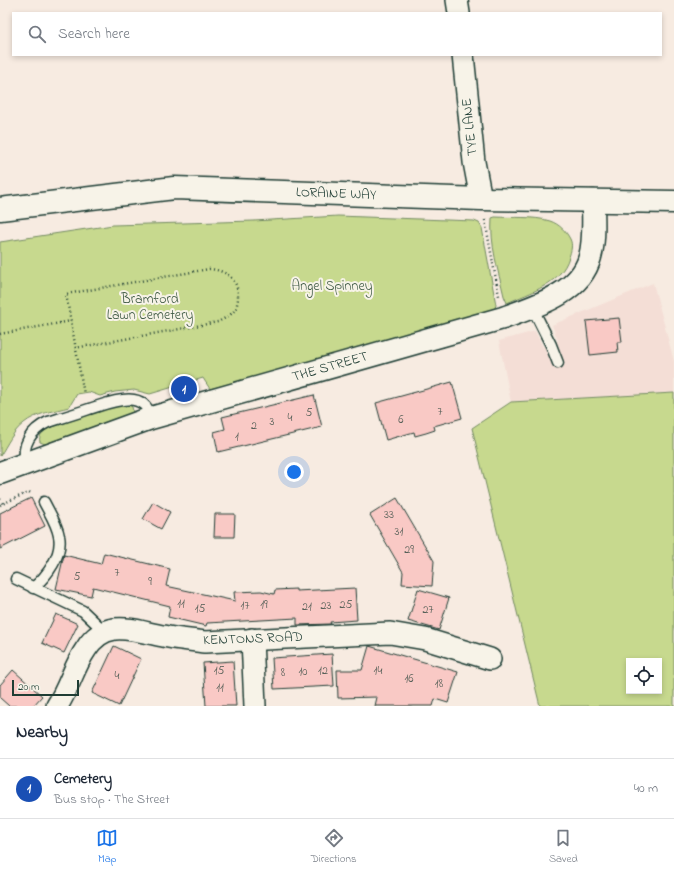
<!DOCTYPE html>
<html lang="en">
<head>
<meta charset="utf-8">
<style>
	:root { --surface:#fff; --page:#f6f6f7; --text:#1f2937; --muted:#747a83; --line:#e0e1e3; --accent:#1a73e8 }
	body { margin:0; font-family:"Indie Flower",sans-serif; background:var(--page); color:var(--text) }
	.controls { position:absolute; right:12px; bottom:12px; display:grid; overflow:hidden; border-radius:0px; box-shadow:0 2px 6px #0003 }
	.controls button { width:36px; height:36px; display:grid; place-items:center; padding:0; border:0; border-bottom:1px solid var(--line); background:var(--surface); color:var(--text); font:20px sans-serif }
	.scale { position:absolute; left:12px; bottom:10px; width:67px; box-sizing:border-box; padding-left:4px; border:2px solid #1f3d34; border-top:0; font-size:11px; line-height:14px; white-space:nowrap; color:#1f3d34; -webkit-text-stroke:3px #f7f3e8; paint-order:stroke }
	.you { position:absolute; left:294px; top:472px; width:14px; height:14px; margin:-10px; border:3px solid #fff; border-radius:50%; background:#1a73e8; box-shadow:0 0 0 6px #1a73e833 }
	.badge { display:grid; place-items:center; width:26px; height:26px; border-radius:50%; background:var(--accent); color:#fff; font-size:13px; font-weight:700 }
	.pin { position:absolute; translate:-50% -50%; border:2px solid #fff; box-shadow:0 1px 4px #0006 }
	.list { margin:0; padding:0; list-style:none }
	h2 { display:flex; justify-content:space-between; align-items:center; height:52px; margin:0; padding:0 16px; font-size:17px }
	h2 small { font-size:13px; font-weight:400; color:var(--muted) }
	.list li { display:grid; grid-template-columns:26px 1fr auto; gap:12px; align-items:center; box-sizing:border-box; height:60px; padding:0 16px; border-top:1px solid var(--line) }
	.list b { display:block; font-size:15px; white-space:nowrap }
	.list p { margin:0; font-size:13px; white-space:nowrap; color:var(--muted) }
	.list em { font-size:13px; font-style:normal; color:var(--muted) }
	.icon { flex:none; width:22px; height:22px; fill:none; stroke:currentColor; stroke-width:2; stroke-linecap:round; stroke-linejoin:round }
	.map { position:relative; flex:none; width:674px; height:706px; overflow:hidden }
	.search { position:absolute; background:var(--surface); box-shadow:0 2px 6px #0003; left:12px; right:12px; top:12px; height:44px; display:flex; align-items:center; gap:10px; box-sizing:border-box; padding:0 14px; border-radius:0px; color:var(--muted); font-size:15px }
	.sheet { height:112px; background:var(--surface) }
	nav { display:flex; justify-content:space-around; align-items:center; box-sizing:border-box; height:56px; border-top:1px solid var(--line); background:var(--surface); font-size:11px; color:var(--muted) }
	nav a { display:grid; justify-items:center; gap:2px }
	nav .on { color:var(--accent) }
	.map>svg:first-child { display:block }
	.built { fill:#f4ded6 }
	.green { fill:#c7d98e; stroke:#738b61; fill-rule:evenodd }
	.building { fill:#f9c9c5; stroke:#1f3d34 }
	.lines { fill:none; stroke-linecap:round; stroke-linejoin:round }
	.service-casing { stroke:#1f3d34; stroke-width:13 }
	.minor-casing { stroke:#1f3d34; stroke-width:24 }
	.secondary-casing { stroke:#1f3d34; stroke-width:25 }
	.path { stroke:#1f3d34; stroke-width:2.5; stroke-dasharray:1 3; stroke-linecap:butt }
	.service { stroke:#f7f3e8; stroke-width:10 }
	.minor { stroke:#f7f3e8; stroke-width:21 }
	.secondary { stroke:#f7f3e8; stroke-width:22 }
	.labels { text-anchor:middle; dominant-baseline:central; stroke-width:4; stroke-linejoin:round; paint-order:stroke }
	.number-label { font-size:12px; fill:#566058 }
	.street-label { font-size:14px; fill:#1f3d34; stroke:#f7f3e8 }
	.park-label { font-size:14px; fill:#415c46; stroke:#f7f3e8 }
</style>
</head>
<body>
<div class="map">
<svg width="674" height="706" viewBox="0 0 674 706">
	<rect width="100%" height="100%" fill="#f7ebe1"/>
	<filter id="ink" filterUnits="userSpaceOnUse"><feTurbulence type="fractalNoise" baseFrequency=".025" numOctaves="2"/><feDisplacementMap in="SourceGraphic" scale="8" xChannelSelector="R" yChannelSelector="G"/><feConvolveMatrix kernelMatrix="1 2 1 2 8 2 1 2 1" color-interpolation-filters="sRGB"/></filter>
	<g filter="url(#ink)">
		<!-- built -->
		<polygon class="built" points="653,283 674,361 674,393 511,402 499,341 535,331 543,347 551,345 558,341 552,325"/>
		<!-- green -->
		<g class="green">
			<path d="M338,216L474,221L479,223L482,228L496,305L494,311L489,315L210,389L203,378L150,394L134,390L115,392L100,396L89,392L77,394L69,407C55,411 36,413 24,423C13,431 7,445 0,456V242L113,225L254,221Z"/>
			<path d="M495,217C513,218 533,216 550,221C559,224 566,231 570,239C573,245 571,251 569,257C561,284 531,292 507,303L504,296C498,270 490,245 492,218Z"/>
			<path d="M674,393V706H540L472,428L511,402ZM629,661H659V691H629Z"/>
			<path d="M128,404L132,407L133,411L128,416L45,444L40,442C38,435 44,431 49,428L119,405Z"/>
		</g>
		<!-- building -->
		<g class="building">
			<polygon points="619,318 622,342 617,342 618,352 590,355 586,321"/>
			<polygon points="452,382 462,418 434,426 435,430 426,433 415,436 414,432 386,440 376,403"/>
			<polygon points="314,395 322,427 218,452 214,432 225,429 222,417"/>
			<polygon points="31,498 45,526 0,549 0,513"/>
			<polygon points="397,498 434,561 432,586 402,584 403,572 370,515"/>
			<polygon points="153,502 170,512 161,529 143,519"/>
			<polygon points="215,514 235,514 234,537 214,537"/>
			<polygon points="104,553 170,569 166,586 235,601 234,592 261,591 274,594 275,590 296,589 296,591 355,588 357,620 330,622 331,624 297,625 297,618 207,623 206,626 168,617 170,606 93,587 91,596 56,589 64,555 101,564"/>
			<polygon points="418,589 449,598 439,630 408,621"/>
			<polygon points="56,614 78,624 64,653 42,643"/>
			<polygon points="114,646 141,659 119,706 92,693"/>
			<polygon points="369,646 458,672 448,703 435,699 433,706 375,706 377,697 338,698 337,670 362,670"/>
			<polygon points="332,654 334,686 274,689 272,658"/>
			<polygon points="233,661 236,706 206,706 203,663"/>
			<polygon points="13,670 42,696 33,706 9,706 0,698 0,685"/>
		</g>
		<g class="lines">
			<defs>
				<g id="service">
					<polyline points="532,307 551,345 558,363"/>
					<path d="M26,463C21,445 31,430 48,422C61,418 75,414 89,409C109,403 144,387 151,418"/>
					<polyline points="16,579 83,611 104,631"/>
					<path d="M33,588C47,576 63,555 59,536C57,524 49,512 44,502"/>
				</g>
				<g id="minor">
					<polyline points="457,0 459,13"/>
					<polyline points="463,55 474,162 481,199"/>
					<polyline points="252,639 255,706"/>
					<path d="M57,706C69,688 74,666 86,649C106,617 134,631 163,636C177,639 191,640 205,642L390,633L425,639L490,659"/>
				</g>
				<g id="secondary">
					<polyline points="0,209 174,188 481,199 674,202"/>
					<path d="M0,473L151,418L503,318C535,306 580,294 590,257C595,239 593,219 593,201"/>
				</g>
			</defs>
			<!-- service casing -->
			<use href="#service" class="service-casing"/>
			<!-- minor casing -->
			<use href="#minor" class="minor-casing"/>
			<!-- secondary casing -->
			<use href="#secondary" class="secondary-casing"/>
			<!-- path -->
			<g class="path">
				<polyline points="485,220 499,296"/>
				<polyline points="0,334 71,321"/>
				<path d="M75,348L218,322C223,319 230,316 234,311C237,307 238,301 238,296C238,278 225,270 209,269L66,294L84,394"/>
				<polyline points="0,499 3,504"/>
				<polyline points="0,505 29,492 32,494"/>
			</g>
			<!-- service -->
			<use href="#service" class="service"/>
			<!-- minor -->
			<use href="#minor" class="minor"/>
			<!-- secondary -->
			<use href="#secondary" class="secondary"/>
		</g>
	</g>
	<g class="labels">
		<!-- number labels -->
		<g class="number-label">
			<text x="440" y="412">7</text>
			<text x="309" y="413">5</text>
			<text x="290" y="418">4</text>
			<text x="401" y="420">6</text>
			<text x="272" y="422">3</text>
			<text x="254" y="426">2</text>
			<text x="237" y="437">1</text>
			<text x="389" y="515">33</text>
			<text x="399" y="532">31</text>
			<text x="409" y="550">29</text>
			<text x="117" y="573">7</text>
			<text x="77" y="577">5</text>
			<text x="150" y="582">9</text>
			<text x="181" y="604">11</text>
			<text x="264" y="605">19</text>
			<text x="346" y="605">25</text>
			<text x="245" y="606">17</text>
			<text x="326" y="606">23</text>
			<text x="307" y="607">21</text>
			<text x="200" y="609">15</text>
			<text x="428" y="610">27</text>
			<text x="219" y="671">15</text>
			<text x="323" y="671">12</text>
			<text x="378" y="671">14</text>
			<text x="303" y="672">10</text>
			<text x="283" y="673">8</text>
			<text x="117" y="676">4</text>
			<text x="409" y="679">16</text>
			<text x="439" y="684">18</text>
			<text x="220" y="688">11</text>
		</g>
		<!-- street labels -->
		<g class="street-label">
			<text transform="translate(470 127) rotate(-96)">TYE LANE</text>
			<text transform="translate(336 194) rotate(2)">LORAINE WAY</text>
			<text transform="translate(330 367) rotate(-16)">THE STREET</text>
			<text transform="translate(253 639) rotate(-2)">KENTONS ROAD</text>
		</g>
		<!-- park labels -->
		<g class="park-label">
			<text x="332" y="286">Angel Spinney</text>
			<text x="150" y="299">Bramford<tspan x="150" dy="16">Lawn Cemetery</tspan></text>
		</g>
	</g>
</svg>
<div class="controls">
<button><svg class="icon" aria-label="locate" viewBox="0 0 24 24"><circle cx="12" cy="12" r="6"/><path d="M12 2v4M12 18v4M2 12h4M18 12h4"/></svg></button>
</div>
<div class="scale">20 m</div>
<div class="you"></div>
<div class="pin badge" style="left:184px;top:389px;background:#1a4fb4">1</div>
<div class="search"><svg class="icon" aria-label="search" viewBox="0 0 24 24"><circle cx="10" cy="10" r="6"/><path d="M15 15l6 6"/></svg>Search here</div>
</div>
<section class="sheet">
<h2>Nearby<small></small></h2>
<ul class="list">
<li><span class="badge" style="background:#1a4fb4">1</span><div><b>Cemetery</b><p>Bus stop · The Street</p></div><em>40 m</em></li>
</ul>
</section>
<nav>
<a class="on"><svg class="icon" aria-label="map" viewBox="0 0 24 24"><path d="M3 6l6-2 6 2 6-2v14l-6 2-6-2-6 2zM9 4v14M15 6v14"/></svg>Map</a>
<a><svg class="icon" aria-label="directions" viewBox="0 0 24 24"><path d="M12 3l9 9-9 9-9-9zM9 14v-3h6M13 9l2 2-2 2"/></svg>Directions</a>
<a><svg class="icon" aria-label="saved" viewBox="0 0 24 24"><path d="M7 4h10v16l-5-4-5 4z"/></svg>Saved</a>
</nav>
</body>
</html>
